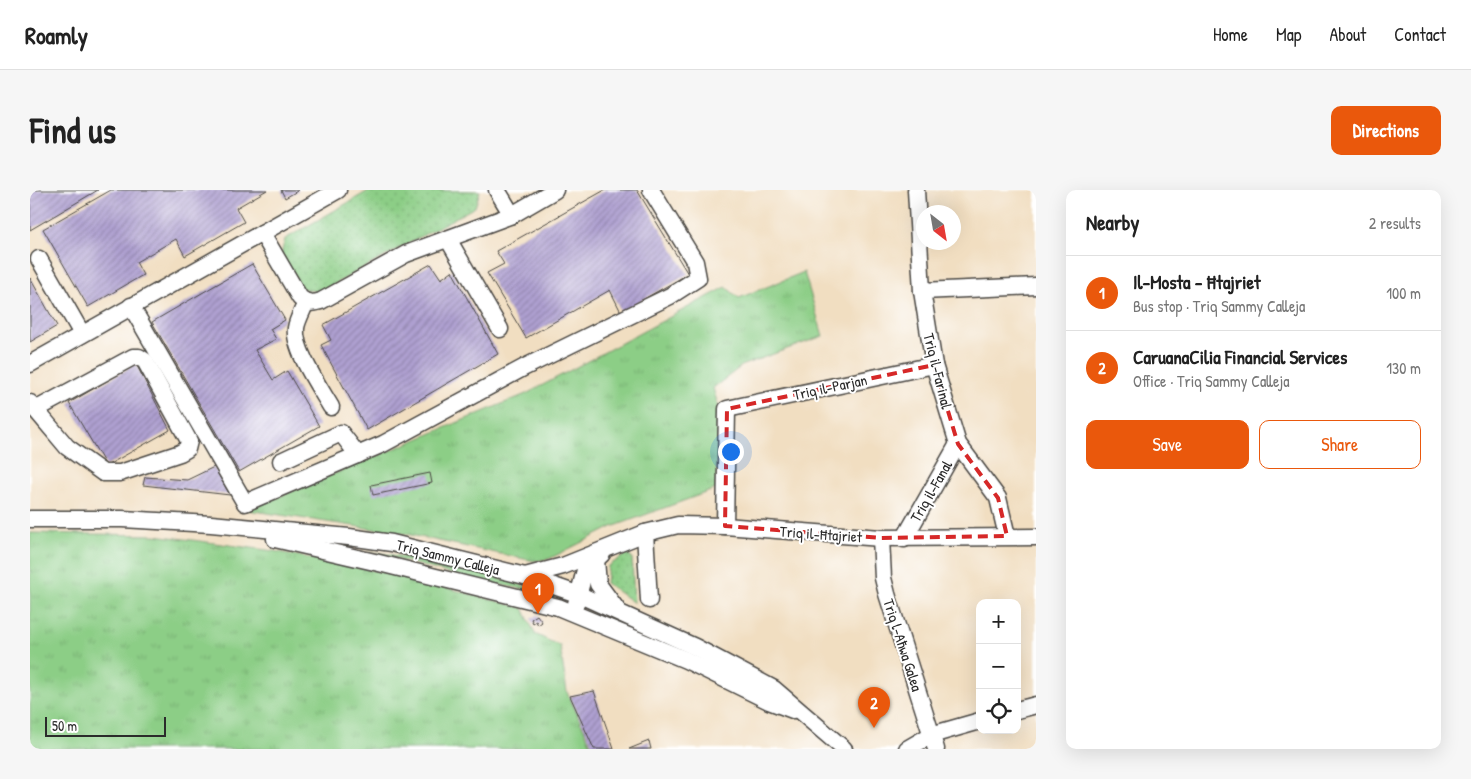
<!DOCTYPE html>
<html lang="en">
<head>
<meta charset="utf-8">
<style>
	:root { --surface:#fff; --page:#f6f6f6; --text:#222; --muted:#767676; --line:#e0e0e0; --accent:#ea580c }
	body { margin:0; font-family:"Patrick Hand",sans-serif; background:var(--page); color:var(--text) }
	.controls { position:absolute; right:15px; bottom:15px; display:grid; overflow:hidden; border-radius:10px; box-shadow:0 5px 20px #0002 }
	.controls button { width:45px; height:45px; display:grid; place-items:center; padding:0; border:0; border-bottom:1px solid var(--line); background:var(--surface); color:var(--text); font:25px sans-serif }
	.compass { position:absolute; left:886px; top:15px; width:45px; height:45px; border-radius:50%; background:var(--surface); box-shadow:0 5px 20px #0002; rotate:149deg }
	.scale { position:absolute; left:15px; bottom:12px; width:121px; box-sizing:border-box; padding-left:5px; border:2px solid #2b2b2b; border-top:0; font-size:14px; line-height:18px; white-space:nowrap; color:#2b2b2b; -webkit-text-stroke:4px #fff; paint-order:stroke }
	.you { position:absolute; left:700px; top:261px; width:18px; height:18px; margin:-12px; border:4px solid #fff; border-radius:50%; background:#1a73e8; box-shadow:0 0 0 8px #1a73e833 }
	.badge { display:grid; place-items:center; width:32px; height:32px; border-radius:50%; background:var(--accent); color:#fff; font-size:16px; font-weight:700 }
	.pin { position:absolute; translate:-50% -41px; filter:drop-shadow(0 1px 2px #0008) }
	.pin::after { content:''; position:absolute; top:26px; width:18px; height:15px; background:inherit; clip-path:polygon(0 0,100% 0,50% 100%) }
	.list { margin:0; padding:0; list-style:none }
	h2 { display:flex; justify-content:space-between; align-items:center; height:65px; margin:0; padding:0 20px; font-size:21px }
	h2 small { font-size:16px; font-weight:400; color:var(--muted) }
	.list li { display:grid; grid-template-columns:32px 1fr auto; gap:15px; align-items:center; box-sizing:border-box; height:75px; padding:0 20px; border-top:1px solid var(--line) }
	.list b { display:block; font-size:19px; white-space:nowrap }
	.list p { margin:0; font-size:16px; white-space:nowrap; color:var(--muted) }
	.list em { font-size:16px; font-style:normal; color:var(--muted) }
	.actions { display:flex; gap:10px; padding:15px 20px }
	.actions a { flex:1; padding:11px 0; border:1px solid var(--accent); border-radius:10px; text-align:center; font-size:18px; color:var(--accent) }
	.actions .main { background:var(--accent); color:#fff }
	.icon { flex:none; width:28px; height:28px; fill:none; stroke:currentColor; stroke-width:2; stroke-linecap:round; stroke-linejoin:round }
	.map { position:relative; flex:none; width:1006px; height:559px; overflow:hidden; border-radius:10px }
	header { display:flex; align-items:center; gap:30px; box-sizing:border-box; height:70px; padding:0 25px; background:var(--surface); border-bottom:1px solid var(--line) }
	header strong { font-size:24px }
	nav { display:flex; gap:28px; margin-inline-start:auto; font-size:18px }
	.intro { display:flex; align-items:center; justify-content:space-between; box-sizing:border-box; height:120px; padding:0 30px }
	h1 { margin:0; font-size:35px }
	.button { padding:12px 22px; border-radius:10px; background:var(--accent); color:#fff; font-size:18px; font-weight:700 }
	main { display:flex; gap:30px; padding:0 30px }
	aside { flex:1; background:var(--surface); border-radius:10px; box-shadow:0 5px 20px #0002 }
	.map>svg:first-child { display:block }
	.grass { fill:url(#grass-tufts); stroke:#5c7c58 }
	.park { fill:url(#park-dots); stroke:#5c7c58 }
	.building { fill:url(#building-hatch) }
	.lines { fill:none; stroke-linecap:round; stroke-linejoin:round }
	.minor-casing { stroke:#494642; stroke-width:19 }
	.minor { stroke:#fff; stroke-width:16 }
	.marked { fill:none; stroke:#d62828; stroke-width:4; stroke-dasharray:10 6; stroke-linejoin:round }
	.labels { text-anchor:middle; dominant-baseline:central; stroke-width:4; stroke-linejoin:round; paint-order:stroke }
	.street-label { font-size:15px; fill:#2b2b2b; stroke:#fff }
</style>
</head>
<body>
<header>
<strong>Roamly</strong>
<nav><a>Home</a><a>Map</a><a>About</a><a>Contact</a></nav>
</header>
<div class="intro"><h1>Find us</h1><a class="button">Directions</a></div>
<main>
<div class="map">
<svg width="1006" height="559" viewBox="0 0 1006 559">
	<defs>
		<pattern id="grass-tufts" width="24" height="20" patternUnits="userSpaceOnUse" patternTransform="scale(1.25)"><rect width="24" height="20" fill="#8cce86"/><path d="M3 7l-1-3M5 7V3M7 7l1-3M15 17l-1-3M17 17v-4M19 17l1-3" fill="none" stroke="#79b174"/></pattern>
		<pattern id="park-dots" width="8" height="8" patternUnits="userSpaceOnUse" patternTransform="scale(1.25)"><rect width="8" height="8" fill="#8cce86"/><path d="M2 2h.1M6 6h.1" fill="none" stroke="#79b174" stroke-width="1.8" stroke-linecap="round"/></pattern>
		<pattern id="building-hatch" width="6" height="6" patternUnits="userSpaceOnUse" patternTransform="scale(1.25)"><rect width="6" height="6" fill="#afa0d1"/><path d="M-1 1l2-2M0 6l6-6M5 7l2-2" fill="none" stroke="#8f83aa"/></pattern>
	</defs>
	<rect width="100%" height="100%" fill="#fff"/>
	<filter id="ink" filterUnits="userSpaceOnUse"><feTurbulence type="fractalNoise" baseFrequency=".02" numOctaves="2"/><feDisplacementMap in="SourceGraphic" scale="10" xChannelSelector="R" yChannelSelector="G"/><feConvolveMatrix kernelMatrix="1 2 1 2 8 2 1 2 1" color-interpolation-filters="sRGB"/></filter>
	<filter id="wash" filterUnits="userSpaceOnUse"><feTurbulence type="fractalNoise" baseFrequency=".0096" numOctaves="4" result="noise"/><feDisplacementMap in="SourceGraphic" scale="20" xChannelSelector="R" yChannelSelector="G"/><feGaussianBlur stdDeviation="1.12" result="paint"/><feColorMatrix in="noise" values="0 0 0 0 0 0 0 0 0 0 0 0 0 0 0 0 0 1.4 0 .05"/><feComposite in="paint" operator="in"/></filter>
	<g filter="url(#wash)">
		<rect width="100%" height="100%" fill="#f1dec1"/>
		<!-- grass -->
		<g class="grass">
			<polygon points="774,82 793,146 713,175 683,198 688,215 686,299 582,337 519,369 504,371 376,344 217,320 496,204 696,97 709,108"/>
			<polygon points="0,343 125,345 244,361 372,386 493,418 505,444 530,456 537,502 563,559 0,559"/>
			<polygon points="338,361 427,375 514,402 450,392"/>
		</g>
		<!-- park -->
		<g class="park">
			<polygon points="340,0 450,1 445,17 290,102 270,98 251,64 255,49"/>
			<polygon points="597,364 602,367 604,413 576,393 578,376"/>
		</g>
		<g id="blocks">
			<!-- building -->
			<g class="building">
				<polygon points="0,0 68,0 0,40"/>
				<polygon points="81,0 237,0 206,18 214,32 155,66 146,49 106,72 113,85 58,117 13,39"/>
				<polygon points="251,0 269,0 255,8"/>
				<polygon points="575,0 607,0 658,84 591,122 580,100 496,148 457,83 474,74 466,61"/>
				<polygon points="222,74 255,130 240,139 246,149 225,160 243,190 257,181 289,236 209,282 122,132"/>
				<polygon points="401,74 411,89 422,81 468,164 337,240 291,155 301,150 293,135"/>
				<polygon points="0,88 27,136 0,152"/>
				<polygon points="106,174 140,240 76,276 39,213"/>
				<polygon points="184,277 200,305 113,295 115,287 157,290"/>
				<polygon points="400,283 402,293 343,305 341,295"/>
				<polygon points="507,425 512,432 508,435 506,431 503,433 501,429"/>
				<polygon points="564,501 584,559 564,559 540,506"/>
				<polygon points="619,551 621,559 599,559"/>
			</g>
		</g>
	</g>
	<g filter="url(#ink)">
		<use href="#blocks" fill-opacity="0" stroke="#494642" stroke-width="1"/>
		<g class="lines">
			<defs>
				<g id="minor">
					<polyline points="467,0 482,25"/>
					<polyline points="886,0 892,101 904,175 928,254 968,308 977,346"/>
					<path d="M232,43L270,108C277,113 282,114 291,111L376,64L482,25L525,0"/>
					<polyline points="418,49 470,139"/>
					<polyline points="9,69 52,144"/>
					<polyline points="892,101 1006,96"/>
					<path d="M276,112C273,120 267,130 266,138C263,159 290,198 301,217"/>
					<polyline points="101,116 215,313 353,254 495,177 640,106 668,88 665,72 621,0"/>
					<polyline points="0,174 308,0"/>
					<polyline points="0,213 37,257 73,283 90,283 150,263 157,259 159,251 115,171 109,167 103,167 5,220"/>
					<polyline points="251,271 311,243 328,265"/>
					<polyline points="0,329 92,329 181,334 319,347 362,353 495,386 550,405 665,457 744,499 814,559"/>
					<polyline points="695,336 697,219 904,175"/>
					<polyline points="615,343 619,410"/>
					<polyline points="851,348 853,388 857,404 906,559"/>
					<polyline points="245,349 349,373 528,417 656,470 739,511 763,520"/>
					<polyline points="874,349 928,254"/>
					<polyline points="566,370 568,394 588,421"/>
					<polyline points="495,386 533,376 615,343 648,335 695,336 851,348 1006,347"/>
					<polyline points="546,414 555,380 572,364"/>
					<polyline points="987,520 1006,515"/>
					<polyline points="877,559 901,545 950,531"/>
				</g>
			</defs>
			<!-- minor casing -->
			<use href="#minor" class="minor-casing"/>
			<!-- minor -->
			<use href="#minor" class="minor"/>
		</g>
	</g>
	<!-- marked area -->
	<path class="marked" d="M904,175L928,254L968,308L977,346L851,348L695,336L697,219Z"/>
	<g class="labels">
		<!-- street labels -->
		<g class="street-label">
			<text transform="translate(908 181) rotate(76)">Triq il-Farinal</text>
			<text transform="translate(800 197) rotate(-12)">Triq il-Parjan</text>
			<text transform="translate(901 301) rotate(-60)">Triq il-Fanal</text>
			<text transform="translate(791 344) rotate(4)">Triq il-Ħtajriet</text>
			<text transform="translate(418 367) rotate(14)">Triq Sammy Calleja</text>
			<text transform="translate(873 455) rotate(72)">Triq l-Aħwa Galea</text>
		</g>
	</g>
</svg>
<div class="controls">
<button>+</button>
<button>−</button>
<button><svg class="icon" aria-label="locate" viewBox="0 0 24 24"><circle cx="12" cy="12" r="6"/><path d="M12 2v4M12 18v4M2 12h4M18 12h4"/></svg></button>
</div>
<svg class="compass" viewBox="-18 -18 36 36"><path d="M0-13l5 13h-10z" fill="#e53935"/><path d="M0 13l5-13h-10z" fill="#767676"/></svg>
<div class="scale">50 m</div>
<div class="you"></div>
<div class="pin badge" style="left:508px;top:424px">1</div>
<div class="pin badge" style="left:844px;top:538px">2</div>
</div>
<aside>
<h2>Nearby<small>2 results</small></h2>
<ul class="list">
<li><span class="badge">1</span><div><b>Il-Mosta - Ħtajriet</b><p>Bus stop · Triq Sammy Calleja</p></div><em>100 m</em></li>
<li><span class="badge">2</span><div><b>CaruanaCilia Financial Services</b><p>Office · Triq Sammy Calleja</p></div><em>130 m</em></li>
</ul>
<div class="actions"><a class="main">Save</a><a>Share</a></div>
</aside>
</main>
</body>
</html>
